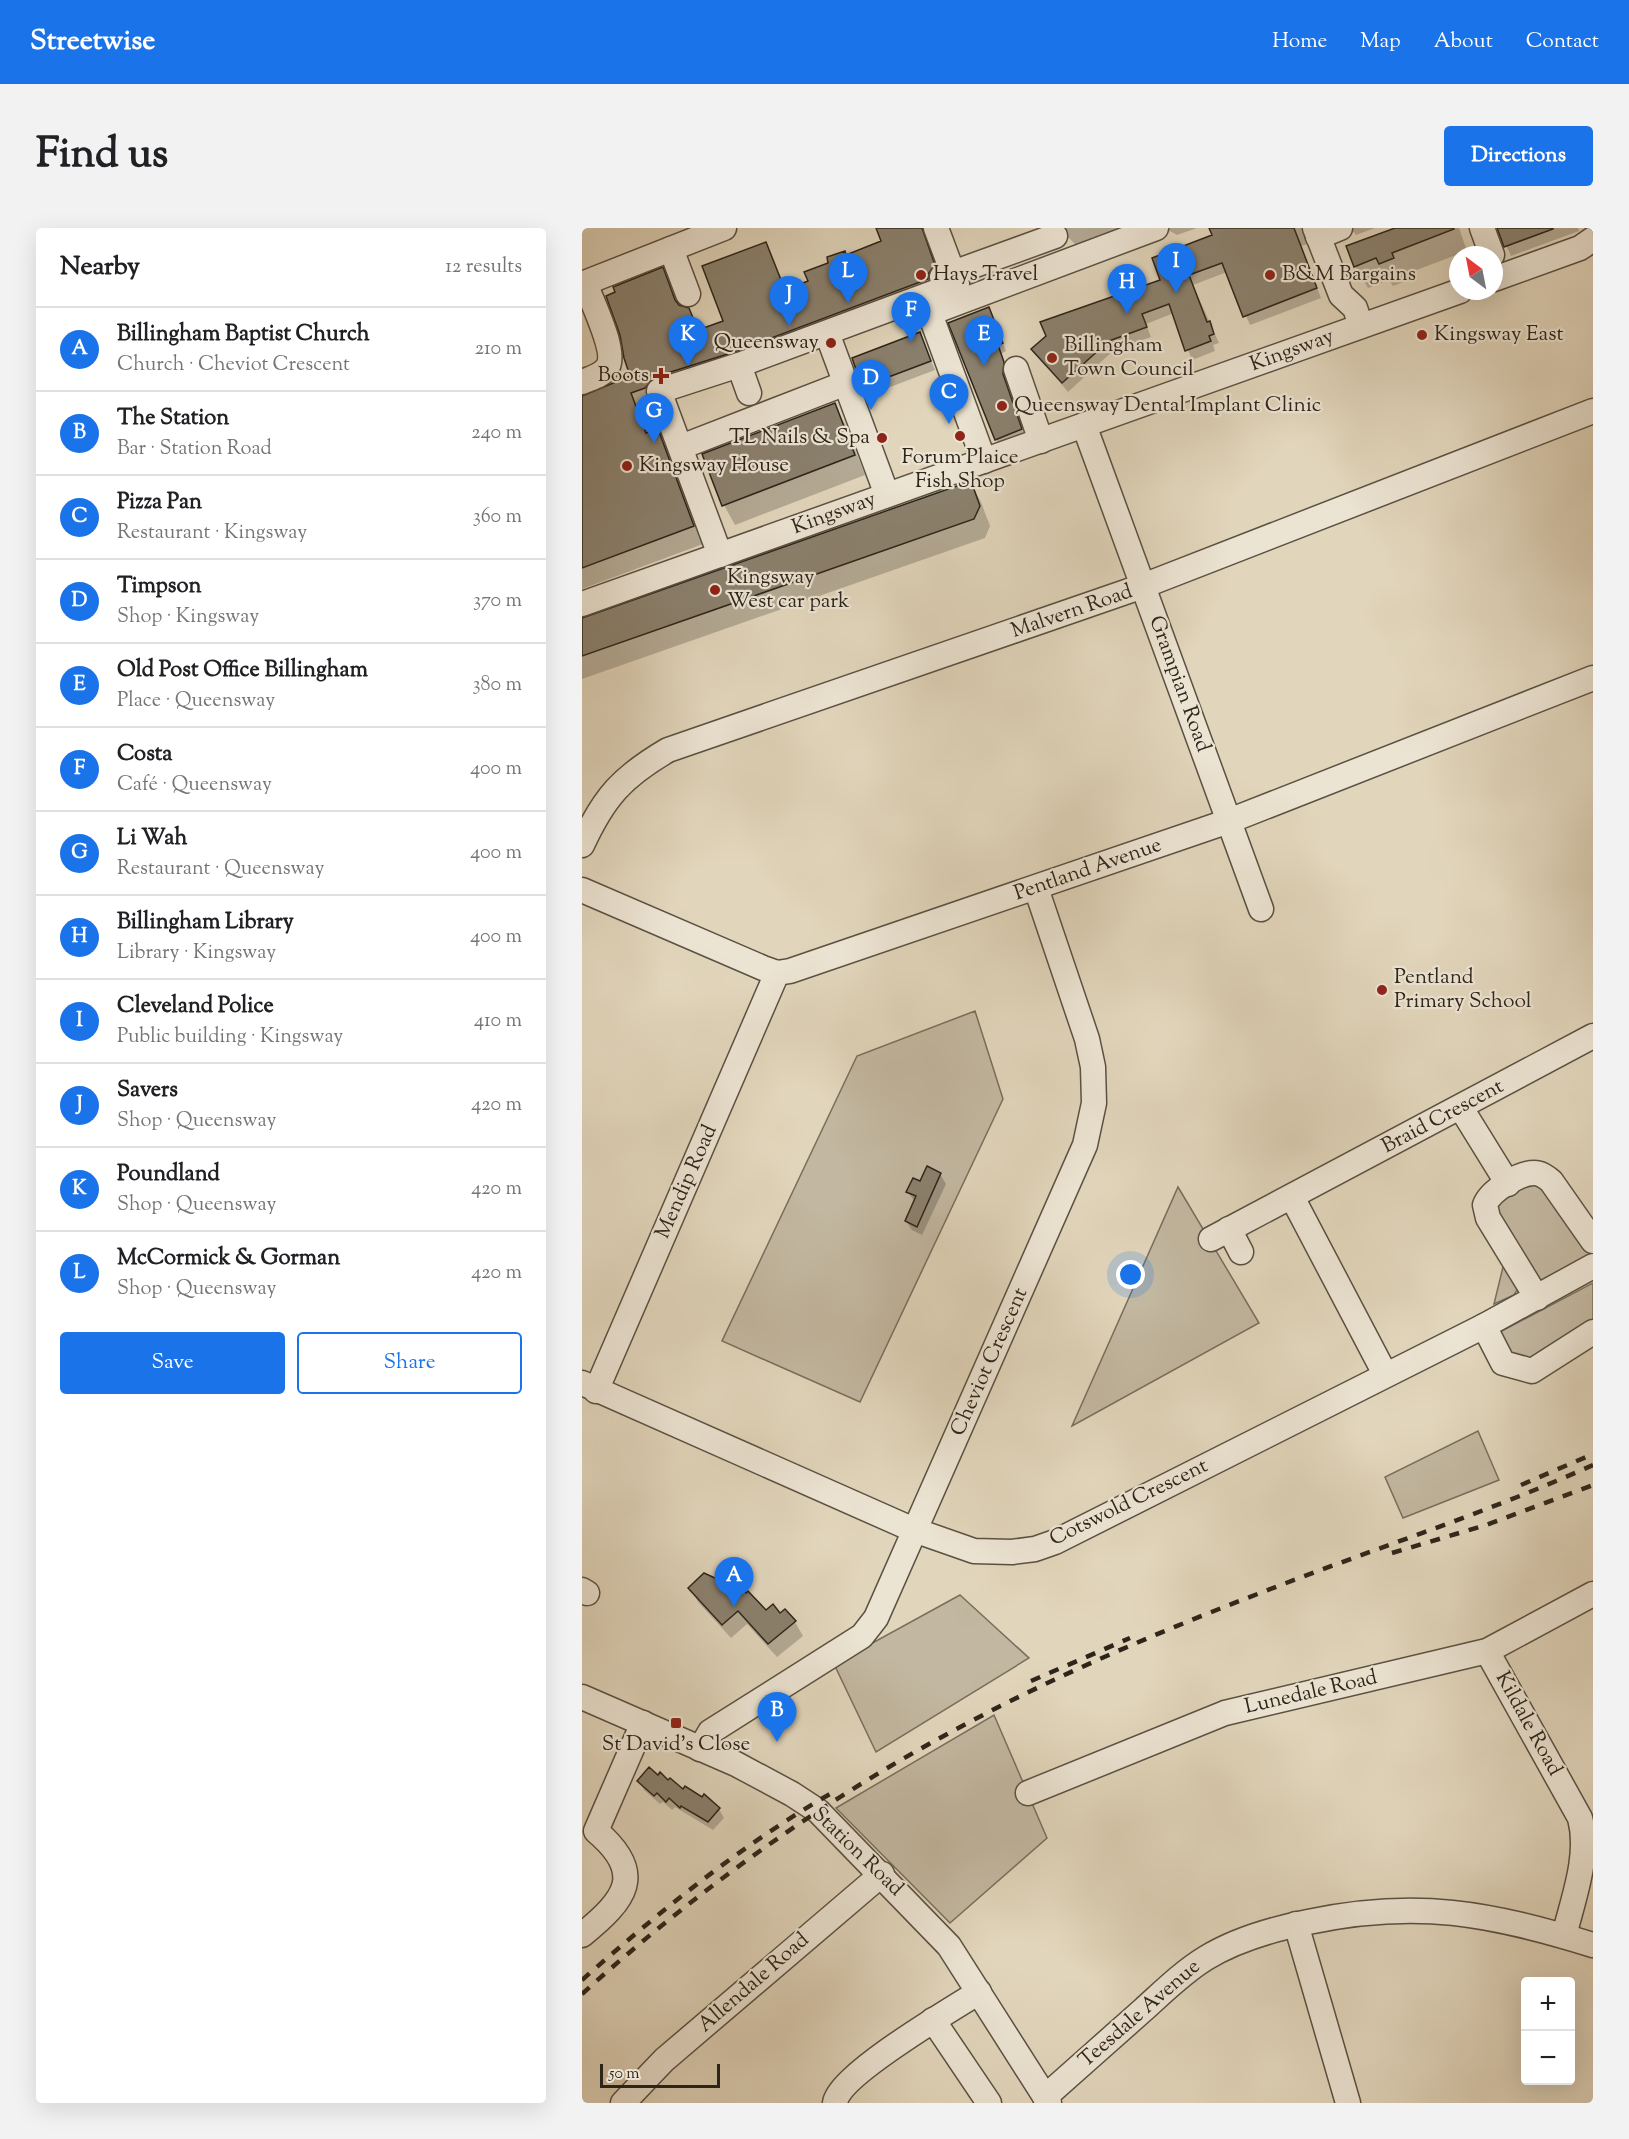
<!DOCTYPE html>
<html lang="en">
<head>
<meta charset="utf-8">
<style>
	:root { --surface:#fff; --page:#f2f2f2; --text:#202124; --muted:#757577; --line:#e0e0e0; --accent:#1a73e8 }
	body { margin:0; font-family:"Sorts Mill Goudy",serif; background:var(--page); color:var(--text) }
	.controls { position:absolute; right:18px; bottom:18px; display:grid; overflow:hidden; border-radius:6px; box-shadow:0 6px 24px #0002 }
	.controls button { width:54px; height:54px; display:grid; place-items:center; padding:0; border:0; border-bottom:2px solid var(--line); background:var(--surface); color:var(--text); font:30px sans-serif }
	.compass { position:absolute; left:867px; top:18px; width:54px; height:54px; border-radius:50%; background:var(--surface); box-shadow:0 6px 24px #0002; rotate:328deg }
	.scale { position:absolute; left:18px; bottom:15px; width:120px; box-sizing:border-box; padding-left:6px; border:3px solid #2d251a; border-top:0; font-size:16px; line-height:21px; white-space:nowrap; color:#2d251a; -webkit-text-stroke:4px #ece4d3; paint-order:stroke }
	.you { position:absolute; left:549px; top:1047px; width:21px; height:21px; margin:-15px; border:4px solid #fff; border-radius:50%; background:#1a73e8; box-shadow:0 0 0 9px #1a73e833 }
	.badge { display:grid; place-items:center; width:39px; height:39px; border-radius:50%; background:var(--accent); color:#fff; font-size:20px; font-weight:700 }
	.pin { position:absolute; translate:-50% -50px; filter:drop-shadow(0 2px 3px #0008) }
	.pin::after { content:''; position:absolute; top:32px; width:21px; height:18px; background:inherit; clip-path:polygon(0 0,100% 0,50% 100%) }
	.list { margin:0; padding:0; list-style:none }
	h2 { display:flex; justify-content:space-between; align-items:center; height:78px; margin:0; padding:0 24px; font-size:26px }
	h2 small { font-size:20px; font-weight:400; color:var(--muted) }
	.list li { display:grid; grid-template-columns:39px 1fr auto; gap:18px; align-items:center; box-sizing:border-box; height:84px; padding:0 24px; border-top:2px solid var(--line) }
	.list b { display:block; font-size:22px; white-space:nowrap }
	.list p { margin:0; font-size:20px; white-space:nowrap; color:var(--muted) }
	.list em { font-size:20px; font-style:normal; color:var(--muted) }
	.actions { display:flex; gap:12px; padding:18px 24px }
	.actions a { flex:1; padding:14px 0; border:2px solid var(--accent); border-radius:6px; text-align:center; font-size:21px; color:var(--accent) }
	.actions .main { background:var(--accent); color:#fff }
	.map { position:relative; flex:none; width:1011px; height:1875px; overflow:hidden; border-radius:6px }
	header { display:flex; align-items:center; gap:36px; box-sizing:border-box; height:84px; padding:0 30px; background:var(--accent); color:#fff }
	header strong { font-size:28px }
	nav { display:flex; gap:33px; margin-inline-start:auto; font-size:21px }
	.intro { display:flex; align-items:center; justify-content:space-between; box-sizing:border-box; height:144px; padding:0 36px }
	h1 { margin:0; font-size:42px }
	.button { padding:15px 27px; border-radius:6px; background:var(--accent); color:#fff; font-size:21px; font-weight:700 }
	main { display:flex; gap:36px; padding:0 36px }
	aside { flex:1; background:var(--surface); border-radius:6px; box-shadow:0 6px 24px #0002 }
	.map>svg:first-child { display:block }
	.green { fill:#c2b7a0; stroke:#786e5d; stroke-width:1.5 }
	.shadow { fill:#0003 }
	.building { fill:#8b816e; stroke:#2d251a; stroke-width:1.5 }
	.lines { fill:none; stroke-linecap:round; stroke-linejoin:round }
	.minor-casing { stroke:#5a5142; stroke-width:27 }
	.minor { stroke:#ece4d3; stroke-width:24 }
	.rail { stroke:#2d251a; stroke-width:4.5; stroke-dasharray:10 10; stroke-linecap:butt }
	.poi-dot { fill:#8f2418; stroke:#ece4d3; stroke-width:2 }
	.labels { text-anchor:middle; dominant-baseline:central; stroke-width:4.5; stroke-linejoin:round; paint-order:stroke }
	.poi-label { font-size:21px; fill:#2d251a; stroke:#ece4d3; text-anchor:start }
	.street-label { font-size:21px; fill:#2d251a; stroke:#ece4d3 }
</style>
</head>
<body>
<header>
<strong>Streetwise</strong>
<nav><a>Home</a><a>Map</a><a>About</a><a>Contact</a></nav>
</header>
<div class="intro"><h1>Find us</h1><a class="button">Directions</a></div>
<main>
<aside>
<h2>Nearby<small>12 results</small></h2>
<ul class="list">
<li><span class="badge">A</span><div><b>Billingham Baptist Church</b><p>Church · Cheviot Crescent</p></div><em>210 m</em></li>
<li><span class="badge">B</span><div><b>The Station</b><p>Bar · Station Road</p></div><em>240 m</em></li>
<li><span class="badge">C</span><div><b>Pizza Pan</b><p>Restaurant · Kingsway</p></div><em>360 m</em></li>
<li><span class="badge">D</span><div><b>Timpson</b><p>Shop · Kingsway</p></div><em>370 m</em></li>
<li><span class="badge">E</span><div><b>Old Post Office Billingham</b><p>Place · Queensway</p></div><em>380 m</em></li>
<li><span class="badge">F</span><div><b>Costa</b><p>Café · Queensway</p></div><em>400 m</em></li>
<li><span class="badge">G</span><div><b>Li Wah</b><p>Restaurant · Queensway</p></div><em>400 m</em></li>
<li><span class="badge">H</span><div><b>Billingham Library</b><p>Library · Kingsway</p></div><em>400 m</em></li>
<li><span class="badge">I</span><div><b>Cleveland Police</b><p>Public building · Kingsway</p></div><em>410 m</em></li>
<li><span class="badge">J</span><div><b>Savers</b><p>Shop · Queensway</p></div><em>420 m</em></li>
<li><span class="badge">K</span><div><b>Poundland</b><p>Shop · Queensway</p></div><em>420 m</em></li>
<li><span class="badge">L</span><div><b>McCormick &amp; Gorman</b><p>Shop · Queensway</p></div><em>420 m</em></li>
</ul>
<div class="actions"><a class="main">Save</a><a>Share</a></div>
</aside>
<div class="map">
<svg width="1011" height="1875" viewBox="0 0 1011 1875">
	<rect width="100%" height="100%" fill="#e1d5bb"/>
	<filter id="stains"><feTurbulence type="fractalNoise" baseFrequency=".00333" numOctaves="4"/><feColorMatrix values="0 0 0 0 .2 0 0 0 0 .09 0 0 0 0 .02 0 0 0 .5 -.17"/></filter>
	<radialGradient id="worn" r=".72"><stop offset=".6" stop-color="#630" stop-opacity="0"/><stop offset="1" stop-color="#630" stop-opacity=".3"/></radialGradient>
	<!-- green -->
	<g class="green">
		<polygon points="393,783 421,871 278,1174 140,1113 275,828"/>
		<polygon points="942,954 959,954 1008,1019 1008,1026 959,1054 912,979"/>
		<polygon points="596,959 677,1095 490,1198"/>
		<polygon points="922,1035 936,1060 932,1067 912,1076"/>
		<polygon points="1011,1055 1011,1097 946,1139 923,1129 916,1105"/>
		<polygon points="896,1203 917,1252 821,1290 803,1249"/>
		<polygon points="378,1367 447,1430 294,1524 252,1436"/>
		<polygon points="412,1487 465,1610 368,1695 254,1580"/>
	</g>
	<!-- shadow -->
	<g class="shadow">
		<polygon points="296,0 350,0 350,23 362,56 58,183 67,206 75,203 85,220 121,316 0,361 0,169 50,149 80,41 98,79 106,81 118,103 143,94 183,16 205,62 228,54 264,29 301,14"/>
		<polygon points="466,0 550,0 497,20 487,10 473,13"/>
		<polygon points="566,0 615,0 595,7 586,2 570,7"/>
		<polygon points="629,0 723,0 725,16 719,18 739,70 668,97 645,44 611,57 637,115 631,117 633,123 610,132 592,85 564,96 569,109 532,122 486,164 451,122 580,53 632,8"/>
		<polygon points="757,0 793,0 774,7 772,4 762,8"/>
		<polygon points="817,0 877,0 885,23 821,47 824,53 811,58 807,52 786,60 773,38"/>
		<polygon points="916,0 996,0 997,3 929,28"/>
		<polygon points="411,89 424,123 419,126 426,143 424,155 443,210 419,219 414,211"/>
		<polygon points="337,106 353,142 287,167 281,158"/>
		<polygon points="252,177 263,196 283,247 153,297 142,277 122,227"/>
		<polygon points="388,254 399,274 408,298 403,310 0,451 0,392"/>
		<polygon points="358,946 364,956 340,1007 330,1002 324,993 333,974 326,964"/>
		<polygon points="108,1360 198,1387 213,1394 221,1408 195,1429 165,1396 149,1410 116,1374"/>
		<polygon points="57,1553 101,1563 137,1581 142,1590 131,1602 93,1579 90,1582 81,1574 78,1576 62,1562"/>
	</g>
	<!-- building -->
	<g class="building">
		<polygon points="294,0 340,0 353,37 346,46 346,51 152,124 73,149 63,160 49,165 64,205 76,201 112,298 0,340 0,168 48,148 42,130 38,107 24,68 33,64 31,59 81,39 93,72 97,77 107,80 116,102 141,93 120,38 184,14 203,62 226,53 222,44 246,35 245,29 263,23 264,27 299,13"/>
		<polygon points="627,0 712,0 735,60 661,89 640,35 607,47 625,94 628,93 632,106 627,108 629,113 603,123 587,76 560,86 565,99 527,113 480,155 449,121 464,108 458,94 578,52 570,30 630,7"/>
		<polygon points="813,0 871,0 872,1 810,25 812,30 797,36 794,30 772,39 764,18"/>
		<polygon points="915,0 971,0 971,1 922,19"/>
		<polygon points="407,79 421,115 416,117 422,134 421,146 440,201 413,212 366,95"/>
		<polygon points="338,104 349,133 280,159 270,130"/>
		<polygon points="253,175 273,227 140,278 120,226"/>
		<polygon points="389,253 398,278 392,291 0,428 0,390"/>
		<polygon points="345,938 359,945 335,999 323,993 334,968 324,964 331,950 338,953"/>
		<polygon points="122,1345 157,1361 159,1359 164,1365 166,1363 184,1382 191,1376 198,1385 203,1381 214,1393 186,1416 156,1383 140,1397 106,1360"/>
		<polygon points="67,1539 76,1547 78,1544 86,1552 88,1550 101,1561 103,1558 120,1569 122,1566 138,1580 126,1594 99,1578 98,1580 87,1570 84,1574 75,1565 72,1568 55,1553"/>
	</g>
	<g class="lines">
		<defs>
			<g id="minor">
				<polyline points="733,0 759,67 773,80 779,98"/>
				<polyline points="900,0 910,27"/>
				<polyline points="736,9 758,0"/>
				<polyline points="89,21 106,66"/>
				<polyline points="360,49 473,8"/>
				<polyline points="912,51 998,20 1011,11"/>
				<polyline points="0,56 142,0"/>
				<polyline points="343,72 402,233"/>
				<polyline points="348,85 574,0"/>
				<polyline points="245,105 305,267"/>
				<polyline points="157,137 167,165"/>
				<polyline points="434,141 459,213"/>
				<path d="M0,154C9,150 19,148 25,140C36,125 9,72 3,55"/>
				<polyline points="502,197 679,681"/>
				<polyline points="99,219 264,155"/>
				<polyline points="138,327 77,163 157,137 375,56 354,0"/>
				<polyline points="0,376 878,63"/>
				<path d="M0,617C22,569 40,549 86,522L561,358L1011,183"/>
				<polyline points="0,662 181,740 195,745 208,743 647,593 1011,450"/>
				<polyline points="879,880 926,956"/>
				<polyline points="710,969 803,1146"/>
				<polyline points="647,1001 659,1024"/>
				<polyline points="629,1011 1011,808"/>
				<path d="M955,1070L906,990L903,977C908,963 937,945 952,945C959,945 964,949 969,953L1011,1013"/>
				<polyline points="902,1098 921,1135 950,1143 1011,1104"/>
				<polyline points="0,1155 332,1302 392,1323 430,1324 453,1321 473,1314 902,1098 1011,1038"/>
				<polyline points="14,1163 195,745"/>
				<polyline points="0,1362 5,1365"/>
				<path d="M905,1423L998,1590C1008,1628 991,1671 982,1708"/>
				<polyline points="0,1469 154,1536 210,1566 236,1583 367,1718 467,1875"/>
				<polyline points="118,1521 128,1504 280,1408 294,1390 503,917 512,875 511,839 505,811 454,660"/>
				<polyline points="446,1565 643,1485 905,1423 1011,1366"/>
				<polyline points="714,1696 766,1875"/>
				<path d="M0,1707C43,1672 65,1646 14,1603L61,1495"/>
				<polyline points="351,1792 407,1875"/>
				<path d="M463,1869C496,1840 528,1811 561,1782C581,1764 601,1744 624,1730C655,1711 691,1701 726,1694C835,1671 907,1685 1011,1717"/>
				<polyline points="41,1875 82,1832 300,1646"/>
				<path d="M253,1875C257,1847 370,1781 397,1764"/>
			</g>
		</defs>
		<!-- minor casing -->
		<use href="#minor" class="minor-casing"/>
		<!-- minor -->
		<use href="#minor" class="minor"/>
		<!-- rail -->
		<g class="rail">
			<polyline points="939,1257 1011,1226"/>
			<polyline points="810,1325 904,1297 1011,1257"/>
			<polyline points="449,1453 548,1410"/>
			<path d="M0,1752C77,1684 158,1618 248,1566"/>
			<path d="M0,1766C116,1661 244,1570 382,1497C483,1443 591,1398 699,1357C803,1317 909,1283 1011,1237"/>
		</g>
	</g>
	<!-- markers -->
	<g class="poi-dot">
		<circle cx="339" cy="47" r="6"/>
		<circle cx="688" cy="47" r="6"/>
		<circle cx="840" cy="107" r="6"/>
		<circle cx="249" cy="115" r="6"/>
		<circle cx="470" cy="130" r="6"/>
		<path d="M76 139h6v6h6v6h-6v6h-6v-6h-6v-6h6z"/>
		<circle cx="420" cy="178" r="6"/>
		<circle cx="378" cy="208" r="6"/>
		<circle cx="300" cy="210" r="6"/>
		<circle cx="45" cy="238" r="6"/>
		<circle cx="133" cy="362" r="6"/>
		<circle cx="800" cy="762" r="6"/>
		<rect x="88" y="1489" width="12" height="12" rx="3"/>
	</g>
	<g class="labels">
		<!-- poi labels -->
		<g class="poi-label">
			<text x="351" y="47">Hays Travel</text>
			<text x="700" y="47">B&amp;M Bargains</text>
			<text x="852" y="107">Kingsway East</text>
			<text x="237" y="115" text-anchor="end">Queensway</text>
			<text x="482" y="118">Billingham<tspan x="482" dy="24">Town Council</tspan></text>
			<text x="67" y="148" text-anchor="end">Boots</text>
			<text x="432" y="178">Queensway Dental Implant Clinic</text>
			<text x="288" y="210" text-anchor="end">TL Nails &amp; Spa</text>
			<text x="378" y="230" text-anchor="middle">Forum Plaice<tspan x="378" dy="24">Fish Shop</tspan></text>
			<text x="57" y="238">Kingsway House</text>
			<text x="145" y="350">Kingsway<tspan x="145" dy="24">West car park</tspan></text>
			<text x="812" y="750">Pentland<tspan x="812" dy="24">Primary School</tspan></text>
			<text x="94" y="1517" text-anchor="middle">St David's Close</text>
		</g>
		<!-- street labels -->
		<g class="street-label">
			<text transform="translate(710 123) rotate(-20)">Kingsway</text>
			<text transform="translate(252 286) rotate(-20)">Kingsway</text>
			<text transform="translate(490 384) rotate(-19)">Malvern Road</text>
			<text transform="translate(597 456) rotate(70)">Grampian Road</text>
			<text transform="translate(506 642) rotate(-19)">Pentland Avenue</text>
			<text transform="translate(861 889) rotate(-28)">Braid Crescent</text>
			<text transform="translate(105 954) rotate(-66)">Mendip Road</text>
			<text transform="translate(408 1134) rotate(-66)">Cheviot Crescent</text>
			<text transform="translate(547 1275) rotate(-26)">Cotswold Crescent</text>
			<text transform="translate(729 1465) rotate(-13)">Lunedale Road</text>
			<text transform="translate(946 1496) rotate(61)">Kildale Road</text>
			<text transform="translate(275 1624) rotate(44)">Station Road</text>
			<text transform="translate(172 1755) rotate(-41)">Allendale Road</text>
			<text transform="translate(558 1786) rotate(-41)">Teesdale Avenue</text>
		</g>
	</g>
	<rect width="100%" height="100%" filter="url(#stains)"/>
	<rect width="100%" height="100%" fill="url(#worn)"/>
</svg>
<div class="controls">
<button>+</button>
<button>−</button>
</div>
<svg class="compass" viewBox="-18 -18 36 36"><path d="M0-13l5 13h-10z" fill="#e53935"/><path d="M0 13l5-13h-10z" fill="#757577"/></svg>
<div class="scale">50 m</div>
<div class="you"></div>
<div class="pin badge" style="left:152px;top:1379px">A</div>
<div class="pin badge" style="left:195px;top:1514px">B</div>
<div class="pin badge" style="left:367px;top:196px">C</div>
<div class="pin badge" style="left:289px;top:182px">D</div>
<div class="pin badge" style="left:402px;top:138px">E</div>
<div class="pin badge" style="left:329px;top:114px">F</div>
<div class="pin badge" style="left:72px;top:215px">G</div>
<div class="pin badge" style="left:545px;top:86px">H</div>
<div class="pin badge" style="left:594px;top:65px">I</div>
<div class="pin badge" style="left:207px;top:98px">J</div>
<div class="pin badge" style="left:106px;top:138px">K</div>
<div class="pin badge" style="left:266px;top:75px">L</div>
</div>
</main>
</body>
</html>
